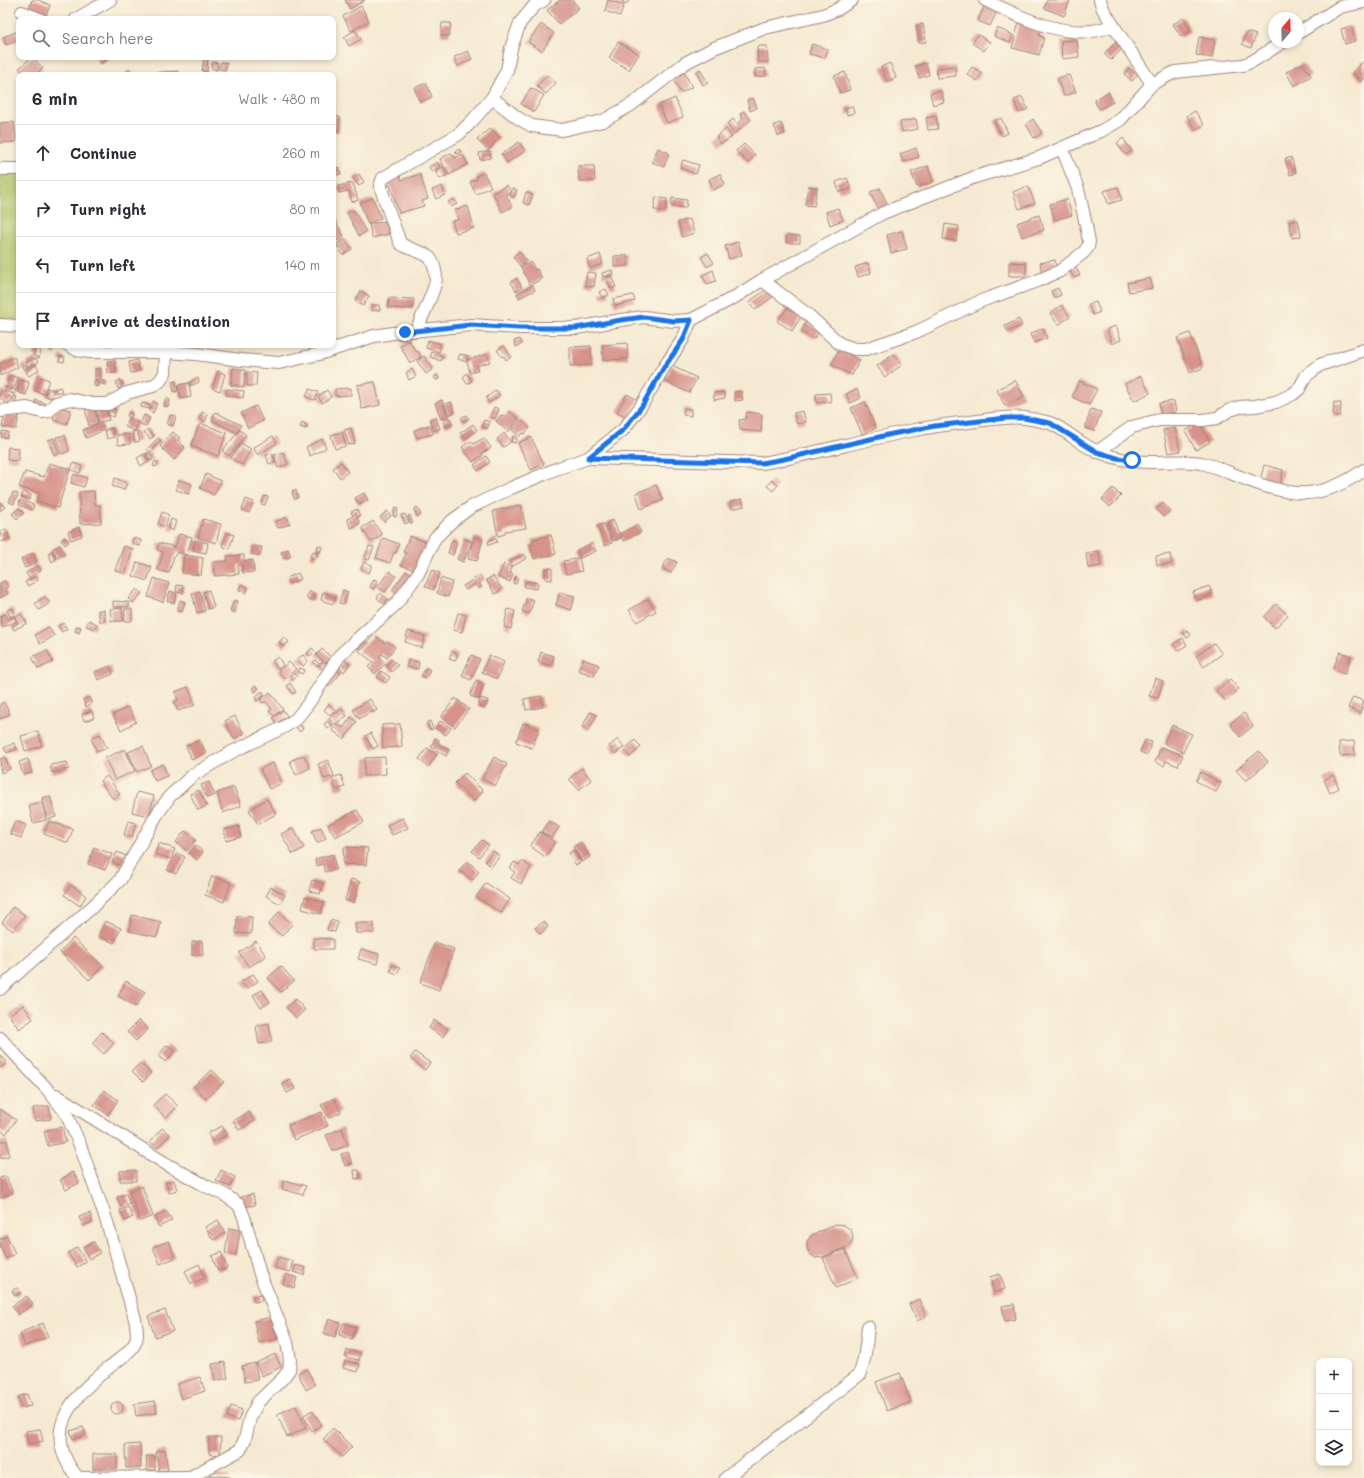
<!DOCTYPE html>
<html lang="en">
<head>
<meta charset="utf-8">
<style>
	:root { --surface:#fff; --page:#f7f7f7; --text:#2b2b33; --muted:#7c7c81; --line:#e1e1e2 }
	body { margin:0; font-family:Mali,sans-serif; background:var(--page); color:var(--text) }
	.controls { position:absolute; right:12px; bottom:12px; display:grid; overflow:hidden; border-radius:8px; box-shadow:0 2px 6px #0003 }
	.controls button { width:36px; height:36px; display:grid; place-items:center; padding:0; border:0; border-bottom:1px solid var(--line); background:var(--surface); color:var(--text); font:20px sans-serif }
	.compass { position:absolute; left:1268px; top:12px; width:36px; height:36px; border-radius:50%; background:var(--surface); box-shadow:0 2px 6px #0003; rotate:19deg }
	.stop { position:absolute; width:12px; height:12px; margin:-9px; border:3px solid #1a73e8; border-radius:50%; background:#fff }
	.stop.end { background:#1a73e8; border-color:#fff; box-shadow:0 1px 4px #0008 }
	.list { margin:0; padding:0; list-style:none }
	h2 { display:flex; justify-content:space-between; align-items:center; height:52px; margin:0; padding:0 16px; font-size:17px }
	h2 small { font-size:13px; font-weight:400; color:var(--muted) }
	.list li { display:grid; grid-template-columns:26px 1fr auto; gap:12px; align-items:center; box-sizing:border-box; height:56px; padding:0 16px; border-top:1px solid var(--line) }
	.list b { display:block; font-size:15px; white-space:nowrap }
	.list em { font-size:13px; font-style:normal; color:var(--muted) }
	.icon { flex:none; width:22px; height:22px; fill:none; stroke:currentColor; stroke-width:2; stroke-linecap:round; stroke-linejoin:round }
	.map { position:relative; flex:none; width:1364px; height:1478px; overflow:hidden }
	.search { position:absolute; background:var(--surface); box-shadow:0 2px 6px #0003; left:16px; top:16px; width:320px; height:44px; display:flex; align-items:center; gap:10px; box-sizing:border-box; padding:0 14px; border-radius:8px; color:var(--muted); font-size:15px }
	.panel { position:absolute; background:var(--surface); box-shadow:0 2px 6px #0003; left:16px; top:72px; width:320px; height:276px; border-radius:8px }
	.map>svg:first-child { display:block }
	.green { fill:#aec468; stroke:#7c724a }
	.building { fill:#d7938a }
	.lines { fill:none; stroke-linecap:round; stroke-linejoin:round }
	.minor-casing { stroke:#a0847e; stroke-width:14 }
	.minor { stroke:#fff; stroke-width:12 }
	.route { stroke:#1a73e8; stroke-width:5 }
</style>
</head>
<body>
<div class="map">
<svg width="1364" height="1478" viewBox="0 0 1364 1478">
	<rect width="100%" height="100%" fill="#fcf5e5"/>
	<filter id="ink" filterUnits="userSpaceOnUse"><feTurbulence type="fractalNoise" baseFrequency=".025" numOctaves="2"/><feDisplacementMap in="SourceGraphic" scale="8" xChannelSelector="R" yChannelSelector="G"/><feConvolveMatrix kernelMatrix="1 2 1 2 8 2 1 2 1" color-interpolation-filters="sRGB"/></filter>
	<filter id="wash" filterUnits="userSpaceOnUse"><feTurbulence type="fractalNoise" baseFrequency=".012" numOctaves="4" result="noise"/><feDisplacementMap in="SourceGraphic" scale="16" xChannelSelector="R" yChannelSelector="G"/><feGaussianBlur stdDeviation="0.9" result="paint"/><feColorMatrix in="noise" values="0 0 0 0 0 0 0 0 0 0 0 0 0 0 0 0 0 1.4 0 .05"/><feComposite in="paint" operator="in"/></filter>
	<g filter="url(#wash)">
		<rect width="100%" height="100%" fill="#f5ead1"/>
		<!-- green -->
		<polygon class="green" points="19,172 19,320 0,321 0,173"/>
		<g id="blocks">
			<!-- building -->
			<g class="building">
				<polygon points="32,0 38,0 50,5 45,18 28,11"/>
				<polygon points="345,0 365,0 350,9"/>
				<polygon points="560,0 572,0 579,8 559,24 547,10"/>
				<polygon points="608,0 624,5 620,16 605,11"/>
				<polygon points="621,0 630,0 626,4"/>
				<polygon points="1047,0 1070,0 1064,16 1044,8"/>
				<polygon points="361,6 369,21 351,31 343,16"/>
				<polygon points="984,6 997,11 990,26 978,21"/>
				<polygon points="1184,18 1191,31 1181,37 1173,24"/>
				<polygon points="1019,22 1041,28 1039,36 1044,37 1039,55 1012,48"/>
				<polygon points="442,23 451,23 449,36 441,36"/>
				<polygon points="541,24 554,33 542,51 528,42"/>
				<polygon points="923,24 926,42 919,43 916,25"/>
				<polygon points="1351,26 1355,41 1345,44 1341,29"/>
				<polygon points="997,28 1013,35 1010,43 994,36"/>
				<polygon points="355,30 361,39 349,46 344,37"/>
				<polygon points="16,32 19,40 6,45 3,37"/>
				<polygon points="1247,32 1256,35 1251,48 1242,44"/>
				<polygon points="978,35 990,42 984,51 972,43"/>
				<polygon points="1199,37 1215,40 1212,58 1196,55"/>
				<polygon points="1077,40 1079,57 1062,59 1061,41"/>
				<polygon points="1117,41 1124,47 1111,60 1104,54"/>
				<polygon points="618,42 639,54 629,70 609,58"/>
				<polygon points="812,44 828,49 825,58 809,54"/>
				<polygon points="757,46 767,46 768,62 758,62"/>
				<polygon points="468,51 472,59 458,66 454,57"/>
				<polygon points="32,57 43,68 35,75 24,75 19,68"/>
				<polygon points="96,57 111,57 101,64"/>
				<polygon points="204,58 208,59 207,72 202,71"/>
				<polygon points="1364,61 1364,79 1361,81 1352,72"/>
				<polygon points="212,62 218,63 217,70 211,68"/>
				<polygon points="221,62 227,63 225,70 219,69"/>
				<polygon points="890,63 896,78 887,82 881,67"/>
				<polygon points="926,63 929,75 919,78 915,66"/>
				<polygon points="1303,63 1311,76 1294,86 1286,72"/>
				<polygon points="955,66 956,76 937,78 936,68"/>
				<polygon points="972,67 982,73 977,81 967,74"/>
				<polygon points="765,68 766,76 755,77 755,69"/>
				<polygon points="1129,68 1137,75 1132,81 1124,74"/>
				<polygon points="700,69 708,83 703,85 696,72"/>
				<polygon points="131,70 132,74 127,75 126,72"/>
				<polygon points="178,71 178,75 154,75 154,73"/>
				<polygon points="684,72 692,87 681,93 673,79"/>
				<polygon points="845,72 850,90 840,93 834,76"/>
				<polygon points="547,75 556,83 546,94 537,86"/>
				<polygon points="1069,75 1076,92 1064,96 1057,79"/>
				<polygon points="426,83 432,97 420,102 414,88"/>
				<polygon points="531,88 544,95 534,112 521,104"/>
				<polygon points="941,91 944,102 933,105 930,93"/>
				<polygon points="1108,92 1113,102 1099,109 1094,100"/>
				<polygon points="1022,97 1028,109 1019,113 1014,100"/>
				<polygon points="675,98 683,117 667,123 659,105"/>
				<polygon points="753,98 757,108 750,111 747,100"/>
				<polygon points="852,106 854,113 847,115 845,108"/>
				<polygon points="744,111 751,120 734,134 727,124 733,119 737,124 743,119 740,114"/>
				<polygon points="1195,111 1204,125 1196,130 1187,116"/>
				<polygon points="333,116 340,117 339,132 333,132"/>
				<polygon points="936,116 938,129 928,130 926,118"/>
				<polygon points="1001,118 1008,133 1002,136 994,121"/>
				<polygon points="916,119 918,129 902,132 900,122"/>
				<polygon points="1033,119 1042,133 1034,138 1026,124"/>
				<polygon points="14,122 16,142 0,143 0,123"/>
				<polygon points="781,123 785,134 778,136 774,125"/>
				<polygon points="490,128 500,138 488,150 477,140"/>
				<polygon points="726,129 732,137 721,144 716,137"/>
				<polygon points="1123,138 1132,151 1125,155 1117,143"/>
				<polygon points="519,142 525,151 507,163 501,154"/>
				<polygon points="744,144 755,155 748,163 736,151"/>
				<polygon points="658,148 669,153 664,167 652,162"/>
				<polygon points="916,148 919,157 903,162 900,154"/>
				<polygon points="459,149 461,151 457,154 455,152"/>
				<polygon points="490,151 491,158 480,160 479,153"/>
				<polygon points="451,153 455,158 462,154 468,164 449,175 440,159"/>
				<polygon points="1291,157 1296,173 1290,175 1285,159"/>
				<polygon points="683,160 699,165 696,174 680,168"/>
				<polygon points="437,162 440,167 432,172 429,167"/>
				<polygon points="578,166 594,166 595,181 579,181"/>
				<polygon points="928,166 933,182 917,187 911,172"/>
				<polygon points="339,167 341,174 333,176 333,168"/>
				<polygon points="443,167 447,175 440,179 435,171"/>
				<polygon points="484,173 491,187 476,194 470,182 477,179 476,176"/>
				<polygon points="359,174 364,182 359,186 353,178"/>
				<polygon points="420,174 428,199 422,201 424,206 399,213 390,185 387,186 385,180 400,175 401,180"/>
				<polygon points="720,174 725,184 713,190 709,179"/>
				<polygon points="847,178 851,189 839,192 836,182"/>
				<polygon points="353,183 358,200 352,202 349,191 339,193 338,186"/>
				<polygon points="507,185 511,192 506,194 512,207 502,212 493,193"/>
				<polygon points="442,186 445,195 436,199 432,190"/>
				<polygon points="808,186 817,187 814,206 805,205"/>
				<polygon points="1028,186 1035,203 1019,209 1013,192"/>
				<polygon points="1118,187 1122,200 1108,204 1104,191"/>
				<polygon points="512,188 517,190 514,197 510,196"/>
				<polygon points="880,188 888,205 878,209 870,192"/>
				<polygon points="526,192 533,195 529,205 523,203"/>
				<polygon points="656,197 667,199 666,211 654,210"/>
				<polygon points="373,198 381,218 368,224 360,203"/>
				<polygon points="672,198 687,200 686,208 671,206"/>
				<polygon points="454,199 457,204 451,207 448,202"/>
				<polygon points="1067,199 1072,215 1055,220 1050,204"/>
				<polygon points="468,206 474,228 456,233 452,221 458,220 455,210"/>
				<polygon points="838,208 843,220 830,225 826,212"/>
				<polygon points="354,210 366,232 359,236 347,213"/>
				<polygon points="1039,215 1044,230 1022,237 1017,223"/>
				<polygon points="333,218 334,218 344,237 336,241 333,234"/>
				<polygon points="690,219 694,233 682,237 678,222"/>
				<polygon points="1298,220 1301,236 1292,238 1289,222"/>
				<polygon points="386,221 389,234 372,238 369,224"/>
				<polygon points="945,224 959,226 956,241 943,239"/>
				<polygon points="902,231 907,249 891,253 887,235"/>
				<polygon points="786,235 800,236 800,243 786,243"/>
				<polygon points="345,239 352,249 343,255 336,244"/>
				<polygon points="738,242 742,255 729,259 725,246"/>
				<polygon points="519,251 527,261 521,267 513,257"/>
				<polygon points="708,253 714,263 707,267 701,257"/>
				<polygon points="600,254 603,264 590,268 587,259"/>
				<polygon points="627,255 628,266 614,267 614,256"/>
				<polygon points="1055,260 1057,271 1042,274 1040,263"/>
				<polygon points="531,262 535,270 537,269 542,279 530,285 521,267"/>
				<polygon points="1009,262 1026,263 1026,276 1009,276"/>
				<polygon points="868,263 871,273 858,277 855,267"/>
				<polygon points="1075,266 1080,275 1074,278 1069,269"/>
				<polygon points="612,270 613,274 603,277 602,273"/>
				<polygon points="713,270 716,281 707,284 702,275"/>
				<polygon points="587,272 596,273 594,287 585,286"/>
				<polygon points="611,276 616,287 611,289 606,278"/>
				<polygon points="517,278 522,288 516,291 511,282"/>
				<polygon points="1150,278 1152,288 1129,292 1127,283"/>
				<polygon points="533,285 535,290 519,298 517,293"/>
				<polygon points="768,288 774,296 755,310 749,302"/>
				<polygon points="1058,288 1061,295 1054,298 1051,291"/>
				<polygon points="606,289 609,295 602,298 599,292"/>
				<polygon points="361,291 369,296 363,306 355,301"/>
				<polygon points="633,295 635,301 615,306 613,299"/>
				<polygon points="389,298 414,299 413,309 388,308"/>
				<polygon points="1096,302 1100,312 1093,315 1088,305"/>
				<polygon points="372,305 379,305 380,310 372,311"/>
				<polygon points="790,305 803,314 792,331 777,321"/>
				<polygon points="1062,305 1070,317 1058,325 1050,313"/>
				<polygon points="1019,319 1022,325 1008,332 1005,326"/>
				<polygon points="806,322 820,330 814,339 801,332"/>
				<polygon points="1116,326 1121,340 1112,344 1107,329"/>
				<polygon points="1043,328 1047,338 1034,343 1030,334"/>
				<polygon points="1190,333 1203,368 1190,373 1177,338"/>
				<polygon points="520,339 522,344 516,347 514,341"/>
				<polygon points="409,340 416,352 418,351 421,357 410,363 400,346"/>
				<polygon points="428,340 441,344 439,352 426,348"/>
				<polygon points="627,343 628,359 603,360 602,345"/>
				<polygon points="51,345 54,345 52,352 49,350"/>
				<polygon points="504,346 511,357 506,360 504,356 502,357 497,350"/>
				<polygon points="591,346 592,365 570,366 570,347"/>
				<polygon points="36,348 41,351 39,358 33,355"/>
				<polygon points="839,350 860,360 852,375 831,365"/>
				<polygon points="432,352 443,356 441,361 430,357"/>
				<polygon points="460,354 468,356 466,362 458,359"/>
				<polygon points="487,354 490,362 476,366 478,370 470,373 467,360"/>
				<polygon points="894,354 902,365 885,377 877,366"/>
				<polygon points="60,356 65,357 64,362 59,361"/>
				<polygon points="424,356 433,369 426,374 417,361"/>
				<polygon points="14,357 18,367 0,376 0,364"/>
				<polygon points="36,358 38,363 28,367 26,363"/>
				<polygon points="115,360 116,373 108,373 107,361"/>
				<polygon points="137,360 140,371 131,373 129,362"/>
				<polygon points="24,364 27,367 24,370 22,366"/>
				<polygon points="36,365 39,370 29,376 26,372"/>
				<polygon points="672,366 697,378 689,393 664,381"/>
				<polygon points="101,368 101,379 95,379 95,369"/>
				<polygon points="233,368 246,370 244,387 231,385"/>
				<polygon points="412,369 416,376 409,380 406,373"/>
				<polygon points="218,371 225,374 220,391 212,388"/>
				<polygon points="247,372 257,373 256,386 247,386"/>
				<polygon points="467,373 472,381 467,384 463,377"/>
				<polygon points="10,375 18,378 15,387 7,384"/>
				<polygon points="437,375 439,379 436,380 434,377"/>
				<polygon points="1141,376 1150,393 1134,401 1125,384"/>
				<polygon points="41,377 49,380 44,394 35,391"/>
				<polygon points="198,378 199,382 191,386 190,382"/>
				<polygon points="20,380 29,382 26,395 17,392"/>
				<polygon points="94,380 98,381 98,387 94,386"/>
				<polygon points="100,380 106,382 105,385 99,383"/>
				<polygon points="121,380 123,386 118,389 116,382"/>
				<polygon points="1015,380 1024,397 1005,406 997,390"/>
				<polygon points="176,381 178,391 174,392 172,382"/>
				<polygon points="1079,381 1097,389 1089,405 1072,397"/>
				<polygon points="375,382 380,405 362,409 357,385"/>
				<polygon points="189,383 191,397 181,399 178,385"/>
				<polygon points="7,386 16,390 14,394 5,391"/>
				<polygon points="60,387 62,391 56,393 54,389"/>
				<polygon points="47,388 54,390 51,398 45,396"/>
				<polygon points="351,388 351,395 335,396 335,389"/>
				<polygon points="227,389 244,391 243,398 226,395"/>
				<polygon points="309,389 318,392 315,400 306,397"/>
				<polygon points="857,389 861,398 850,403 846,394"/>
				<polygon points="3,390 12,399 7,404 0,398 0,393"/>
				<polygon points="327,390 331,397 322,403 318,396"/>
				<polygon points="496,390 500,395 489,403 486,398"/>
				<polygon points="741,391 743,400 735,401 734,392"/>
				<polygon points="724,392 725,398 714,400 714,393"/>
				<polygon points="830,393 831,402 817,403 816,394"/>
				<polygon points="627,394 638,400 629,418 617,412"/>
				<polygon points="14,396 17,397 15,403 12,402"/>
				<polygon points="166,398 170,400 168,407 164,406"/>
				<polygon points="36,400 45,403 43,409 34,407"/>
				<polygon points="442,400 448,417 441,419 435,403"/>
				<polygon points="153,401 157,403 153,413 149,411"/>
				<polygon points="1174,401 1176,412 1161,414 1159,403"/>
				<polygon points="451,402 455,412 449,415 444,405"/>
				<polygon points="865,402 876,428 862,434 851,408"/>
				<polygon points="1334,402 1341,403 1340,416 1333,416"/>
				<polygon points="142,403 150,405 149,409 141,407"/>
				<polygon points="94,406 98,423 89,426 85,408"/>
				<polygon points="256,406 263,421 248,428 241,413"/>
				<polygon points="56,407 71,410 67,424 53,420"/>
				<polygon points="110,407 116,409 114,417 108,415"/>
				<polygon points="494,407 499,409 495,419 490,417"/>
				<polygon points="96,408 106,409 109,420 99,422"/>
				<polygon points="684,408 691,409 691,416 683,415"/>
				<polygon points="1091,409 1101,412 1094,431 1085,428"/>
				<polygon points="509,411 519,419 508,432 496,421 501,415 503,417"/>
				<polygon points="803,411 806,422 797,424 794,413"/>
				<polygon points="129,412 132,413 131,418 127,416"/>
				<polygon points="202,412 208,414 205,422 199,419"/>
				<polygon points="215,412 241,425 237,433 212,420"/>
				<polygon points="747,412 762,414 761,432 740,430 739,420 745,419"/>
				<polygon points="5,413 19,416 16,429 2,427"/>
				<polygon points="144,415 150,418 146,426 140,424"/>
				<polygon points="170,415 176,416 173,426 167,424"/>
				<polygon points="466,415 469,419 464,422 461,418"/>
				<polygon points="436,417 440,429 434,431 430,419"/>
				<polygon points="128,418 138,422 135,431 125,427"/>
				<polygon points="450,418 453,424 446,427 443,421"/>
				<polygon points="484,420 490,422 487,429 482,427"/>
				<polygon points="521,420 530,428 524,434 522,433 519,437 512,430"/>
				<polygon points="302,422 307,425 306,429 300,427"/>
				<polygon points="101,423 104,430 86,438 83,430"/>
				<polygon points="200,423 227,433 218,456 191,446"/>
				<polygon points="1199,423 1210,442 1196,450 1185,431"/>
				<polygon points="473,424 477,430 465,439 460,433"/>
				<polygon points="430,425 433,434 417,438 414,430"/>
				<polygon points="112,428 114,437 107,439 105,430"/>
				<polygon points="351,428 355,444 349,445 344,430"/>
				<polygon points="1175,428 1180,451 1168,453 1163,430"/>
				<polygon points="148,429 154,436 150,439 144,432"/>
				<polygon points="240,430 246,435 229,456 222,451"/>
				<polygon points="2,431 8,432 7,438 1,437"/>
				<polygon points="137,431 140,441 135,442 132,432"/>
				<polygon points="173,432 180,438 178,440 185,447 174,460 160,446"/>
				<polygon points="342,432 346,446 335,449 331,435"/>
				<polygon points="504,433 511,442 503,447 497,439"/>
				<polygon points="129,434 130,444 118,445 117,435"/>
				<polygon points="65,435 69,451 61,454 56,437"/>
				<polygon points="273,436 277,443 258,455 253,448"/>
				<polygon points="513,436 517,438 515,443 511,442"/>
				<polygon points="531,437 544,464 531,470 518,443"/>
				<polygon points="54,438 59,454 54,455 48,440"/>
				<polygon points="158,438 161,441 150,452 147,449"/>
				<polygon points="484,438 491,448 482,453 483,455 473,462 462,447 471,441 473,444"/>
				<polygon points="322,439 326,448 310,456 306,447"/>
				<polygon points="241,443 251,449 242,465 231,458"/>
				<polygon points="8,447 19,448 18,461 7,460"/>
				<polygon points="283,452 288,464 278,468 274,455"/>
				<polygon points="150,453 153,459 150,461 146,454"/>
				<polygon points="272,453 275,462 269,464 266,455"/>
				<polygon points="144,454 149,462 141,466 137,458"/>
				<polygon points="486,456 490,462 478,471 474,465"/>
				<polygon points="155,461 158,462 156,467 153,466"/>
				<polygon points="341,462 348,472 340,478 333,468"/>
				<polygon points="49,463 70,469 58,508 37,501 39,493 19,487 25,472 44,477"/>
				<polygon points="73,463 82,466 80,473 71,470"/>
				<polygon points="1264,465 1283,470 1280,486 1260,481"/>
				<polygon points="74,474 87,478 84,487 71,483"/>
				<polygon points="206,474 221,481 214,495 200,488"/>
				<polygon points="115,478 127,483 124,490 112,486"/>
				<polygon points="179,480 192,484 189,494 176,490"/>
				<polygon points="772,480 778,485 773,491 767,486"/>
				<polygon points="656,485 663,500 641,509 636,493"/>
				<polygon points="1113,488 1121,496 1110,507 1102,499"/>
				<polygon points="296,490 298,498 294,499 292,491"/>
				<polygon points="94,491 95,505 100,505 101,523 80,524 79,492"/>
				<polygon points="13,492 18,494 14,504 9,502"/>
				<polygon points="23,492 31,495 29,500 21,497"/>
				<polygon points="364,493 368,500 359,505 355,498"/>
				<polygon points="264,496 268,497 265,505 261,504"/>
				<polygon points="246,499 254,502 249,513 242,510"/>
				<polygon points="742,499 744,506 732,509 730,502"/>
				<polygon points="20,500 34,505 32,510 19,505"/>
				<polygon points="0,502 5,507 0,511"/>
				<polygon points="1163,503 1170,511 1163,517 1156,509"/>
				<polygon points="521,505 526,528 505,531 505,534 498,536 493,511"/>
				<polygon points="417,507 421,515 417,517 414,509"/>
				<polygon points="19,508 24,513 17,519 12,514"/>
				<polygon points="395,508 398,509 396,517 393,516"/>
				<polygon points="357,509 360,516 357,518 360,523 351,528 347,519 353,516 351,512"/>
				<polygon points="387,511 391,516 384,522 380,517"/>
				<polygon points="162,512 169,515 165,527 158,524"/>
				<polygon points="405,514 409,522 405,524 401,515"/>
				<polygon points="410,515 413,523 411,524 408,516"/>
				<polygon points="287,517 290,524 278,528 275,522"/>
				<polygon points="171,519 176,521 173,531 168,529"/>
				<polygon points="203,519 221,524 216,543 198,538"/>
				<polygon points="613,520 621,538 613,541 606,523"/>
				<polygon points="373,521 382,535 371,542 362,528"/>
				<polygon points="604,524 612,543 605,546 597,526"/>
				<polygon points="637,525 641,532 624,541 619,534"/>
				<polygon points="79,527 82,536 71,540 68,532"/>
				<polygon points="6,529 10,538 2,542 0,532"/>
				<polygon points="227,533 234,535 229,549 222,546"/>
				<polygon points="179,534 192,537 187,555 177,552 175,556 174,556 169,573 158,570 163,552 157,550 159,543 175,547"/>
				<polygon points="551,535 556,554 534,559 530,545 533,544 532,540"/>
				<polygon points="410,536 429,543 417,571 401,565 406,553 403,552"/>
				<polygon points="65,537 69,542 65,545 61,540"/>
				<polygon points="474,537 483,539 477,561 468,559"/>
				<polygon points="133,538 141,540 140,546 132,544"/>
				<polygon points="383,538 399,544 396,553 394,552 390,563 376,558"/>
				<polygon points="496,538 497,542 489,545 488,541"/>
				<polygon points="465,539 472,542 463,562 457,559"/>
				<polygon points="195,540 208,543 206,553 193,550"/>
				<polygon points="452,540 457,542 453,555 448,553"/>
				<polygon points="592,543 596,551 580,558 577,550"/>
				<polygon points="60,545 65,554 58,558 52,549"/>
				<polygon points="318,545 322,547 320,553 316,551"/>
				<polygon points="124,546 133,549 125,574 115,570"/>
				<polygon points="253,546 262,547 260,556 251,554"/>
				<polygon points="369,546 374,547 369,560 364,559"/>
				<polygon points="288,549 291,556 284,559 281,552"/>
				<polygon points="52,551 56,559 52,562 48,553"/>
				<polygon points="313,551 318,554 315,559 310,557"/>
				<polygon points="1099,551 1101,566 1088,568 1086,553"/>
				<polygon points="33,553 37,563 25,568 21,559"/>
				<polygon points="524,554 527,558 513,566 510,561"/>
				<polygon points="1170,554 1172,564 1157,565 1156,556"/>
				<polygon points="184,555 203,558 201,575 182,573"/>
				<polygon points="244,555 244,561 253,560 254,572 243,573 242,565 238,565 239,574 215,576 214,562 228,561 227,556"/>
				<polygon points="579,558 582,571 566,574 563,561"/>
				<polygon points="668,558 677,562 671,573 662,568"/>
				<polygon points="137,562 152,567 147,581 133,576"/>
				<polygon points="364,562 372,565 369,573 361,569"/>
				<polygon points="504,564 512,567 510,573 513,574 510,582 498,577"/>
				<polygon points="37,565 41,570 29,578 26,573"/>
				<polygon points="545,568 552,568 552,580 545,579"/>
				<polygon points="432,570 440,573 433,590 425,586"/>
				<polygon points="389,571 396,576 385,592 378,587"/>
				<polygon points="406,571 413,575 399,595 392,590"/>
				<polygon points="298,573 301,579 290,584 287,578"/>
				<polygon points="480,575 483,580 479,583 481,587 478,589 475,584 466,590 463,586"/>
				<polygon points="36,576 38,580 28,586 25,582"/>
				<polygon points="493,576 502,589 495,594 486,580"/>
				<polygon points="515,577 518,578 516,584 513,583"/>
				<polygon points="154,578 169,583 163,602 148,597"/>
				<polygon points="441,578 452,582 448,597 437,593"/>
				<polygon points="374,579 378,581 374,589 370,587"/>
				<polygon points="5,581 8,587 5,588 8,594 0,598 0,583"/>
				<polygon points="525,581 538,583 537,589 524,587"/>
				<polygon points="241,584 248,587 246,593 239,590"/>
				<polygon points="177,585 184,586 183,593 176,592"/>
				<polygon points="1209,586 1213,594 1196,601 1193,592"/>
				<polygon points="137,589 142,593 133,603 128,598"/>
				<polygon points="209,590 214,607 208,609 203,592"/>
				<polygon points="343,590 348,592 344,604 339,603"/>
				<polygon points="170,591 177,594 174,603 167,601"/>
				<polygon points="200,591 205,611 197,613 192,593"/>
				<polygon points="310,591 316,595 313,601 306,598"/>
				<polygon points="323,592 336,597 333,604 321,600"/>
				<polygon points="560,592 575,596 571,610 556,605"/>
				<polygon points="380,593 388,599 384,604 377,598"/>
				<polygon points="45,597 50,603 39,610 35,603"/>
				<polygon points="527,598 534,600 529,614 522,611"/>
				<polygon points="648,599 656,611 637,622 629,610"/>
				<polygon points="180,600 185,602 182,612 177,611"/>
				<polygon points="234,600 238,601 234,613 230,611"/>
				<polygon points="113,601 129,602 129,607 113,607"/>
				<polygon points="1276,604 1288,615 1275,628 1264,617"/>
				<polygon points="13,608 15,615 10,617 7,610"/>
				<polygon points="122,608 123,621 111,621 110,609"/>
				<polygon points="125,609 132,609 132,621 124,621"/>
				<polygon points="508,609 515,611 511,629 504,627"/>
				<polygon points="98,610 104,610 105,621 100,622"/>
				<polygon points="458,613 466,615 462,632 453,630"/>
				<polygon points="6,614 8,619 15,617 16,622 2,627 0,616"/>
				<polygon points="21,614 27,623 14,630 12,626 18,623 15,617"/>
				<polygon points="89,620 97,624 94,629 86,626"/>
				<polygon points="63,623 67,629 62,632 58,626"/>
				<polygon points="77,626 81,627 79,633 75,631"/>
				<polygon points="49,627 54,636 40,644 35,635"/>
				<polygon points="1187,630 1191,635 1187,638 1183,633"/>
				<polygon points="408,631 425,636 422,648 405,642"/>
				<polygon points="374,635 385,643 387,641 395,647 387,658 382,654 379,657 385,664 375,674 368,667 373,662 359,651"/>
				<polygon points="284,637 289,642 283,647 279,642"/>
				<polygon points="1183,638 1187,645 1178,651 1173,644"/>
				<polygon points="362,640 365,642 358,649 356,647"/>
				<polygon points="1214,643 1222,654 1204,667 1196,656"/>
				<polygon points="312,648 315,651 310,656 307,654"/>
				<polygon points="322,649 331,657 326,663 316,655"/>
				<polygon points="47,650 53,662 38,669 32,657"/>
				<polygon points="452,651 458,654 455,661 449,659"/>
				<polygon points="541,652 554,656 551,666 538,662"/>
				<polygon points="1340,652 1351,656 1345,674 1333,669"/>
				<polygon points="303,655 308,661 303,666 297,659"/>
				<polygon points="471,655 480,659 471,680 462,676"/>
				<polygon points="489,655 504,662 497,679 482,672"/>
				<polygon points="278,657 283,665 278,669 272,661"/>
				<polygon points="391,659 398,665 392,672 386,666"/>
				<polygon points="583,659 599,665 594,676 578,670"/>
				<polygon points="315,660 319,664 317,666 313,662"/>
				<polygon points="344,660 350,664 344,672 339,668"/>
				<polygon points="408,660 419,662 418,669 407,667"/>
				<polygon points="289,662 296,669 285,679 278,671"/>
				<polygon points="322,662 327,666 323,670 319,666"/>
				<polygon points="110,666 113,674 98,680 95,672"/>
				<polygon points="300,668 305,670 302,674 298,672"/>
				<polygon points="426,668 430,670 426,678 421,676"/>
				<polygon points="337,670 341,673 329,687 326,684"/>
				<polygon points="381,671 390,677 386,683 377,677"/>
				<polygon points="294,673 297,675 293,681 291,679"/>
				<polygon points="1155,678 1163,681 1158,698 1149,696"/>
				<polygon points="1230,679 1239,689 1226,701 1216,691"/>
				<polygon points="476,680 484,684 479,699 470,696"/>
				<polygon points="290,683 296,692 293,694 287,686"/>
				<polygon points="255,685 259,688 255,692 252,689"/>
				<polygon points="188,687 195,705 178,711 174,702 178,700 175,692"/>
				<polygon points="262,691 265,695 257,701 255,697"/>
				<polygon points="270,692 283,709 274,716 269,711 272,709 266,702 263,703 260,700"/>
				<polygon points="541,696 543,707 526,710 524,699"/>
				<polygon points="89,697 92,704 86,707 83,700"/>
				<polygon points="1353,697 1364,701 1360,713 1348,708"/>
				<polygon points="455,698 469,709 455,727 441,717"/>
				<polygon points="480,698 488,700 485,708 478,706"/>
				<polygon points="370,699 377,710 373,713 372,711 359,719 353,710"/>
				<polygon points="4,702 10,714 0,719 0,704"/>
				<polygon points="329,704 335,710 330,715 324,710"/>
				<polygon points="128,707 136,722 121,730 113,715"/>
				<polygon points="342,709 347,716 333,725 329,718"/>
				<polygon points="283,710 287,716 277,723 273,718"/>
				<polygon points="92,711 94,718 84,721 82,714"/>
				<polygon points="590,712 597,715 588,731 582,727"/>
				<polygon points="1244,713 1253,726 1240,737 1230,724"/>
				<polygon points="235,716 244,734 234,739 225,721"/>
				<polygon points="351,717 357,722 344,739 332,730 337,724 343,728"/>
				<polygon points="328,721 332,726 328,729 324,724"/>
				<polygon points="430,721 433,729 430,730 427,722"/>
				<polygon points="440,721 451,728 446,735 435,728"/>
				<polygon points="523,723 539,729 532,748 516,742"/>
				<polygon points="300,724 303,729 300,732 296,727"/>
				<polygon points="400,724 402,747 383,748 382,725"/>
				<polygon points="1172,725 1192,734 1183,752 1164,743"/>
				<polygon points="38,731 42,746 25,751 21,736"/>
				<polygon points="371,733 378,746 373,749 365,736"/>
				<polygon points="100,734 107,748 97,752 91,738"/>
				<polygon points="435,738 439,740 438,743 449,750 446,756 431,747"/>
				<polygon points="618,739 624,747 615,754 609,746"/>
				<polygon points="200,740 206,753 192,760 186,746"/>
				<polygon points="635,740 641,747 630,757 624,750"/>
				<polygon points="1145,740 1152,742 1147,755 1140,752"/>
				<polygon points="1354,741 1355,755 1340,756 1339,742"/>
				<polygon points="14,743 17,749 7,753 4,748"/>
				<polygon points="143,746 151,766 137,772 128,752"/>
				<polygon points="1161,747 1183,755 1178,766 1166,761 1164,766 1155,762"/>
				<polygon points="427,748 437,755 428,767 419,759"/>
				<polygon points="125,749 135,771 115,780 105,758"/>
				<polygon points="1259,751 1268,762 1246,781 1236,770"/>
				<polygon points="304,755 310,768 296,775 290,761"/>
				<polygon points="5,757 10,769 1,773 0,759"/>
				<polygon points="385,757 386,774 364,776 365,758"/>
				<polygon points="494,757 507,764 495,786 482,779"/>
				<polygon points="28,759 32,773 23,775 19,762"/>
				<polygon points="328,760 334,776 324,779 318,764"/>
				<polygon points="67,762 69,769 52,773 50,765"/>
				<polygon points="273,763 282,783 269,789 260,769"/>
				<polygon points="163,764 167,776 155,781 150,770"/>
				<polygon points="582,768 591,780 579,790 569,779"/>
				<polygon points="1201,772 1221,783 1216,792 1196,781"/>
				<polygon points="465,773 483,791 474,801 455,783"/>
				<polygon points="341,775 345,787 336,790 332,778"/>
				<polygon points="1333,775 1339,788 1330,793 1324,780"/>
				<polygon points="107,776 120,794 113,799 100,781"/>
				<polygon points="209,782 215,795 207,798 201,785"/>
				<polygon points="234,787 241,806 223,813 217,793"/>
				<polygon points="199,790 207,806 198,810 190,794"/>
				<polygon points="137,792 154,796 149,816 132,812"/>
				<polygon points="50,796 56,817 48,819 42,798"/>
				<polygon points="267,799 276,814 258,824 249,810"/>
				<polygon points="42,802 46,820 33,823 29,805"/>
				<polygon points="357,810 364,822 335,837 328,825"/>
				<polygon points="403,818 408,828 392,835 387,825"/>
				<polygon points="15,821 26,825 21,838 10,834"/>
				<polygon points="49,821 73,829 68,843 44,834"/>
				<polygon points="128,821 136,823 132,837 124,835"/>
				<polygon points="549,821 559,827 552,838 542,832"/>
				<polygon points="239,826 241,837 226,841 224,830"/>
				<polygon points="321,827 326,838 317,843 312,831"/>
				<polygon points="293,828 304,848 293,854 281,834"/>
				<polygon points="185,831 196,840 187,851 176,842"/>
				<polygon points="540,832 555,842 545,857 530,846"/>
				<polygon points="482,840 489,845 479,857 472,851"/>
				<polygon points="581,842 590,857 582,862 573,847"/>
				<polygon points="159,843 175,849 171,859 155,854"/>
				<polygon points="195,845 203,852 197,860 189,853"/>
				<polygon points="94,847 112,854 105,870 88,864"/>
				<polygon points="344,847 368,848 366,865 343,864"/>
				<polygon points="574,850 581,862 576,865 569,853"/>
				<polygon points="493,851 500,856 491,867 485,861"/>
				<polygon points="117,852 126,856 121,866 112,862"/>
				<polygon points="177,853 185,857 176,874 167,870"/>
				<polygon points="333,854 336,869 325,872 323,864 316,866 315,859"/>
				<polygon points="467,861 479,871 473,880 459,871"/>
				<polygon points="522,861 531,867 521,884 511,878 515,872 510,869 514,862 519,865"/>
				<polygon points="212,876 231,883 224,902 205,895"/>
				<polygon points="351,879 360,882 354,903 345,900"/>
				<polygon points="312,880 323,883 320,894 309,891"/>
				<polygon points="486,883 510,899 501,913 476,897"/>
				<polygon points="71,885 86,896 80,906 64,895"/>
				<polygon points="271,887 285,895 280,904 266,896"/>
				<polygon points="305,897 324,902 321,914 302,909"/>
				<polygon points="13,907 25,915 13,931 2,923"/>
				<polygon points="279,912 292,924 282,936 268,925"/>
				<polygon points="132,915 161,922 157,937 129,931"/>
				<polygon points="237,916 252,917 251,934 236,933"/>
				<polygon points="331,920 338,922 335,932 327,930"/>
				<polygon points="105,921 121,928 114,943 98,936"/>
				<polygon points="544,921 548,927 540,934 535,928"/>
				<polygon points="355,923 374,923 374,933 356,933"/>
				<polygon points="73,938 103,966 89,980 60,952"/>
				<polygon points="314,938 333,939 333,949 314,949"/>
				<polygon points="202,941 203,955 192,955 192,942"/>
				<polygon points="256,941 266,956 249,967 239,953"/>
				<polygon points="435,942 454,949 439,990 420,983"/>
				<polygon points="361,949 379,954 377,964 358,959"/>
				<polygon points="392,965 400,968 397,974 390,971"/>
				<polygon points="281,966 294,981 281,992 268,978"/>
				<polygon points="253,974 258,981 247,989 241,982"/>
				<polygon points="126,981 145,992 136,1007 118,996"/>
				<polygon points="262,990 270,1002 261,1008 253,995"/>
				<polygon points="296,999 305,1010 296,1018 286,1007"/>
				<polygon points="23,1005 33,1019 19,1029 9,1015"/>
				<polygon points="139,1020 148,1029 136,1041 127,1032"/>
				<polygon points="434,1020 448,1029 443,1037 429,1028"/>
				<polygon points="269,1023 272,1042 259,1044 256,1026"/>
				<polygon points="102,1032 114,1043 104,1054 92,1043"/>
				<polygon points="167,1045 175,1051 166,1062 158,1056"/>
				<polygon points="415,1052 430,1063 425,1070 410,1058"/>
				<polygon points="0,1055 7,1062 0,1068"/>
				<polygon points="140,1063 151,1073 143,1082 132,1071"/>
				<polygon points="212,1070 224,1082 206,1099 194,1086"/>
				<polygon points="290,1079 295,1089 287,1093 282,1083"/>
				<polygon points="104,1090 118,1100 108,1115 94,1105"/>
				<polygon points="165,1094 178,1106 166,1118 153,1105"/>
				<polygon points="334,1098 341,1112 329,1118 321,1105"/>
				<polygon points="49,1106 51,1119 35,1121 33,1108"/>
				<polygon points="0,1109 16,1120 6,1134 0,1130"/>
				<polygon points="249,1112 254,1121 239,1130 233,1121"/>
				<polygon points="322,1112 328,1126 294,1140 288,1125"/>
				<polygon points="222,1126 227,1135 212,1142 208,1133"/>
				<polygon points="62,1127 66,1142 48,1146 44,1131"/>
				<polygon points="162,1128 170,1135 157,1148 150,1142"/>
				<polygon points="342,1128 348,1145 333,1151 326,1135"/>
				<polygon points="7,1140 9,1156 0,1158 0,1142"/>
				<polygon points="348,1152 352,1164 345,1166 341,1154"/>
				<polygon points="136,1170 136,1181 120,1181 120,1171"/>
				<polygon points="221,1170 235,1177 230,1187 216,1181"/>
				<polygon points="354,1170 359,1170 360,1178 355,1179"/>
				<polygon points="73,1172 79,1183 66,1190 60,1180"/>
				<polygon points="6,1176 13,1193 0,1198 0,1178"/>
				<polygon points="174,1180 177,1190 169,1193 166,1182"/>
				<polygon points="284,1180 306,1186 303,1195 282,1189"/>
				<polygon points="142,1186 153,1216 140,1221 129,1191"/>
				<polygon points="126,1194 130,1203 121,1207 117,1197"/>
				<polygon points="253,1194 255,1205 243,1207 241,1197"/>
				<polygon points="128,1207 133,1217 125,1221 120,1210"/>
				<polygon points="166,1211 172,1220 159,1227 154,1218"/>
				<polygon points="90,1213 93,1222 83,1226 79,1217"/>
				<polygon points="218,1220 225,1233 213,1240 205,1227"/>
				<polygon points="836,1224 844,1225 851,1230 853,1238 851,1244 847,1247 822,1257 815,1258 809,1253 807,1247 807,1241 812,1235"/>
				<polygon points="229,1228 240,1230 236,1255 225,1253"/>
				<polygon points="7,1236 15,1254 6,1259 0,1246 0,1239"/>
				<polygon points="169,1241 175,1258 160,1264 153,1247"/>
				<polygon points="94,1242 100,1253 89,1259 83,1247"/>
				<polygon points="77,1247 86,1262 77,1267 68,1253"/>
				<polygon points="845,1249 858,1278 836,1288 823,1258"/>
				<polygon points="221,1252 227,1268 218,1271 212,1256"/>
				<polygon points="278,1257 293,1261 290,1272 275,1268"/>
				<polygon points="199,1264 205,1278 191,1284 185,1271"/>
				<polygon points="296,1265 306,1268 304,1275 293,1272"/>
				<polygon points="286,1274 297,1278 294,1288 283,1284"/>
				<polygon points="1000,1274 1005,1289 994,1293 990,1277"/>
				<polygon points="18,1288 21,1293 15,1296 12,1290"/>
				<polygon points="261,1295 262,1301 254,1302 253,1296"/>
				<polygon points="27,1296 33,1304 18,1315 12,1306"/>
				<polygon points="919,1299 926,1317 917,1321 909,1304"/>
				<polygon points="1014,1304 1016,1319 1005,1321 1002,1306"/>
				<polygon points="165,1310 173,1331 155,1337 148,1316"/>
				<polygon points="271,1317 277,1339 259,1343 254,1321"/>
				<polygon points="329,1319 340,1323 335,1337 324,1333"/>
				<polygon points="43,1323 48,1337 25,1346 20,1333"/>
				<polygon points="343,1323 356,1327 352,1340 339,1335"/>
				<polygon points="347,1350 361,1353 359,1360 345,1357"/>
				<polygon points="275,1354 281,1367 262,1376 256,1363"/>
				<polygon points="345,1361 360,1364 358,1372 343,1368"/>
				<polygon points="225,1362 228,1378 215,1381 212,1364"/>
				<polygon points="255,1363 258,1380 245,1382 242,1366"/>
				<polygon points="307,1369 315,1385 306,1390 298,1373"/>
				<polygon points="900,1373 911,1402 887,1411 876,1382"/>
				<polygon points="200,1377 205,1391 181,1399 177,1384"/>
				<polygon points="27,1394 31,1406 21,1408 18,1397"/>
				<polygon points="155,1401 157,1413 136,1416 134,1404"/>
				<circle cx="117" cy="1408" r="6"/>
				<polygon points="231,1406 242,1410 238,1421 227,1417"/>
				<polygon points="296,1406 306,1428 287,1437 277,1414"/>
				<polygon points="312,1410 322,1425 312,1431 303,1416"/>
				<polygon points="83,1427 86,1435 73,1439 70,1431"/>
				<polygon points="333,1428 352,1447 342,1457 323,1439"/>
				<polygon points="40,1429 43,1441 28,1444 26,1431"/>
				<polygon points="209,1437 221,1437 220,1455 209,1454"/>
				<polygon points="140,1444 141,1468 126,1468 125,1445"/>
				<polygon points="165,1450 168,1470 159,1471 156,1451"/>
				<rect x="93" y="1454" width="24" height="15"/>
				<polygon points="146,1456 155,1456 155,1470 147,1470"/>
				<polygon points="210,1475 230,1477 230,1478 210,1478"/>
			</g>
		</g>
	</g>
	<g filter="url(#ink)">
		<use href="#blocks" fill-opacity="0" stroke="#a0847e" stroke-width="1"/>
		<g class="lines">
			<defs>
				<g id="minor">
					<path d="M985,0C1021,18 1074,44 1113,25L1152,84"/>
					<polyline points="1100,0 1103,9 1113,25"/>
					<polyline points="22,12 40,19"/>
					<polyline points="76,19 110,0"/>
					<polyline points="1298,33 1340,7 1364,2"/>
					<polyline points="492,98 518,118 532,126 562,130 603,121 631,105 685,63 714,48 765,28 823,15 838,9 852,0"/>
					<polyline points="0,169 19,169"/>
					<polyline points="762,280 807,314 840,344 855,349 866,349 916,332 981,301 1037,281 1060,271 1084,252 1088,247 1089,242 1086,225 1078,189 1062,148"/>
					<polyline points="0,325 19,326"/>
					<path d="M416,331C420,321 436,288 436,279C436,273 434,263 430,258C422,250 408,250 400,243L380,186L383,178L459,134L473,120L492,98L507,70L511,48L520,23L534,6L544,0"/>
					<polyline points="68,345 77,350 90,352 166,352 196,354 241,360 279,363 319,354 374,336 393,333 471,325 520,328 576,328 621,320 644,317 674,321 691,320 735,297 762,280 883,213 975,177 1039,158 1101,131 1120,120 1152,84 1175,72 1243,65 1253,61 1283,42"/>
					<polyline points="0,411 27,408 42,412 49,411 56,403 70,399 93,404 108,404 127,393 153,386 160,381 165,373 166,352"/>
					<polyline points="1097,452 1132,427 1159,420 1203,420 1217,418 1230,410 1240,407 1255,406 1276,402 1293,394 1299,389 1306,376 1320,365 1364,350"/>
					<path d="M588,458L762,463C831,451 898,429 969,422C987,420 1007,416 1025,418C1033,419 1043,421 1050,423C1067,430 1081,446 1099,452C1114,458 1132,462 1148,462C1166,462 1184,460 1201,463C1216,466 1229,473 1243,478C1292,498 1320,501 1364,470"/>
					<polyline points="0,989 91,908 120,880 156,816 170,796 193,775 232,752 284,727 296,719 308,704 340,655 397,603 418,574 435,538 452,521 471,507 511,488 556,469 588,458 623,430 641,406 663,369 683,339 691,320"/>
					<path d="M0,1038L48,1090L66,1113L80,1145L107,1222L135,1319C136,1326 139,1336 135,1343C130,1353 117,1361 108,1368C70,1399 40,1432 78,1478L190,1477"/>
					<polyline points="56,1095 168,1165 206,1186 225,1195 239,1205 244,1217 260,1274 287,1342 290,1360 289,1370 283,1378 258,1402 250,1418 245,1439 240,1450 189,1478"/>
					<path d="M726,1478L859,1375C866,1360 866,1343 868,1327"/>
				</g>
			</defs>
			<!-- minor casing -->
			<use href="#minor" class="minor-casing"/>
			<!-- minor -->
			<use href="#minor" class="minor"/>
		</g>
	</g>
	<g class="lines" filter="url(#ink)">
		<!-- route -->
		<polyline class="route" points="405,332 471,325 520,328 576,328 621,320 644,317 674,321 691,320 683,340 663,369 642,406 623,430 588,458 762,463 784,459 892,434 935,426 1006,418 1024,418 1050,423 1097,452 1117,458 1132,460"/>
	</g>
</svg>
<div class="controls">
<button>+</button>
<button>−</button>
<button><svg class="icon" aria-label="layers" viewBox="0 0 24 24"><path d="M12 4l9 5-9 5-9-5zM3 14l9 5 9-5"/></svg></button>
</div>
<svg class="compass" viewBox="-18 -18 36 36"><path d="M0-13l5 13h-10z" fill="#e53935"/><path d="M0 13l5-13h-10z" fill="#7c7c81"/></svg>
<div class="stop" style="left:1132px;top:460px"></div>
<div class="stop end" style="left:405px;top:332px"></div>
<div class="search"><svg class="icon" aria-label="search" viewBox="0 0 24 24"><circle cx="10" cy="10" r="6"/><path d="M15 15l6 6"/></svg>Search here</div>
<section class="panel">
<h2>6 min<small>Walk · 480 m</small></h2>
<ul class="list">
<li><svg class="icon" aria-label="ahead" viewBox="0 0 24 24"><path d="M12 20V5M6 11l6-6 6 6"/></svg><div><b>Continue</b></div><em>260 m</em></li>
<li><svg class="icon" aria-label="right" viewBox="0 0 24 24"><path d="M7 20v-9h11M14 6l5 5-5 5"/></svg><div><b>Turn right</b></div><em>80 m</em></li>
<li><svg class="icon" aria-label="left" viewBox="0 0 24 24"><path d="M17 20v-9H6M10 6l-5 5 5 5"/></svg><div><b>Turn left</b></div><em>140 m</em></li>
<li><svg class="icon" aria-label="arrive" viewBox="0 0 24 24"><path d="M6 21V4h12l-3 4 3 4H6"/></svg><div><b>Arrive at destination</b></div></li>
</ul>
</section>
</div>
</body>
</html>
